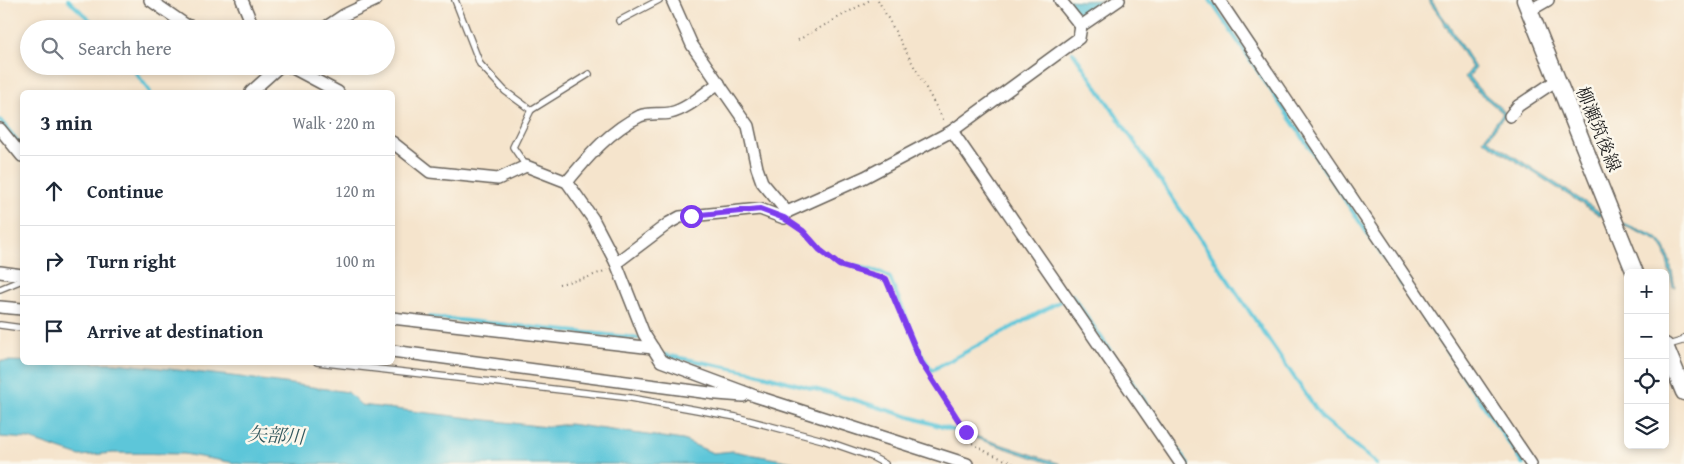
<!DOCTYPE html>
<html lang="en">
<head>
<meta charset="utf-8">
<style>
	:root { --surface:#fff; --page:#f2f2f3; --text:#1f2937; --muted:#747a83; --line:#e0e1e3 }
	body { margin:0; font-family:"Gentium Book Plus","Noto Serif JP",serif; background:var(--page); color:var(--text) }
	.controls { position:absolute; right:15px; bottom:15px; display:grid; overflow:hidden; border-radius:8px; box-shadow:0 2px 8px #0003 }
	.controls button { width:45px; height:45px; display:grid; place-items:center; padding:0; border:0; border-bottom:1px solid var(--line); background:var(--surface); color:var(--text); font:25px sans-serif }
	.stop { position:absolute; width:15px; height:15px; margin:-11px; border:4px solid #7c3aed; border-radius:50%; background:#fff }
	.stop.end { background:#7c3aed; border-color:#fff; box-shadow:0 1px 5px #0008 }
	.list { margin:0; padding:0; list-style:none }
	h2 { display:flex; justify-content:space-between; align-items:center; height:65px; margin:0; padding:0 20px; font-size:21px }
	h2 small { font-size:16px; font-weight:400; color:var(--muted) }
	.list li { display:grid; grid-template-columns:32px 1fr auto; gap:15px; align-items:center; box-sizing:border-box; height:70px; padding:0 20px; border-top:1px solid var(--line) }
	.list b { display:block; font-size:19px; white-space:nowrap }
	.list em { font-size:16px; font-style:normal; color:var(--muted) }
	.icon { flex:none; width:28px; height:28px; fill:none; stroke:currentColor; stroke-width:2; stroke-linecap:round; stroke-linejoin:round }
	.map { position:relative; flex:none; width:1684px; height:464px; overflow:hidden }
	.search { position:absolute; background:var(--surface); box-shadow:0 2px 8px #0003; left:20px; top:20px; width:375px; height:55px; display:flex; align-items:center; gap:12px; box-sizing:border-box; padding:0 18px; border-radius:28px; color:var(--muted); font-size:19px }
	.panel { position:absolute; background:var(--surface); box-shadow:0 2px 8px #0003; left:20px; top:90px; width:375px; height:275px; border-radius:8px }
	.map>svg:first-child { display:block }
	.water { fill:#5dc6d9; stroke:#3c717a }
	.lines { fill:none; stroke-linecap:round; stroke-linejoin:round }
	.stream { stroke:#5dc6d9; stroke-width:4 }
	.service-casing { stroke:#68625a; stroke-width:8 }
	.minor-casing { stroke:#68625a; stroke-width:14 }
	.secondary-casing { stroke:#68625a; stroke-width:19 }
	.path { stroke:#68625a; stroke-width:2; stroke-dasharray:1 4; stroke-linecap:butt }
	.service { stroke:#fff; stroke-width:5.5 }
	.minor { stroke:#fff; stroke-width:11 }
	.secondary { stroke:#fff; stroke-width:16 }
	.route { stroke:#7c3aed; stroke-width:6 }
	.labels { text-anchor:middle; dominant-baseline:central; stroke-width:5; stroke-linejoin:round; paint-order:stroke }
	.street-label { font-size:18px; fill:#1c1c1c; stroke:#fbf7ec }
	.water-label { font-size:19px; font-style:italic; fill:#33585e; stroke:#fbf7ec }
</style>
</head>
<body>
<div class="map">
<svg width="1684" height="464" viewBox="0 0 1684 464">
	<rect width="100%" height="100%" fill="#fbf7ec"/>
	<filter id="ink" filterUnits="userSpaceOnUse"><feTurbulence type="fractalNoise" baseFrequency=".02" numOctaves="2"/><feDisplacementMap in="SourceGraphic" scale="10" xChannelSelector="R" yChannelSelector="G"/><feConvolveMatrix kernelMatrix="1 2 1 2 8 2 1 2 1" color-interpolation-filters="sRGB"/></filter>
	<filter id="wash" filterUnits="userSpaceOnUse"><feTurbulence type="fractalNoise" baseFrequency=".0096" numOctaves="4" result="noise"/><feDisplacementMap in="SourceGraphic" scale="20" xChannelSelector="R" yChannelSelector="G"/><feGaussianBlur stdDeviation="1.12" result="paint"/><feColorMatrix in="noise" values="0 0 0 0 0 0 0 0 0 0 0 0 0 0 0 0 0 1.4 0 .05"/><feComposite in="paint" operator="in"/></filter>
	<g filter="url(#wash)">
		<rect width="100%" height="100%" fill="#f5e4cc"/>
		<!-- water -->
		<g class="water">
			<polygon points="1067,0 1082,1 1102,0 1079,15"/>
			<polygon points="1428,0 1431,0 1448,24 1475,68 1469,77 1478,88 1506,113 1487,139 1603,214 1601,216 1483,140 1503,113 1476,90 1465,77 1472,68 1441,18"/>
			<path d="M1624,223C1634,228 1644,231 1654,236C1670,245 1671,270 1675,287H1673L1665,252L1658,241L1623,225Z"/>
			<polygon points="0,361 116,363 240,377 348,392 361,405 546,427 569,424 683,440 713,453 733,451 803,464 241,464 183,454 113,453 80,456 29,439 0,437"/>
			<polygon points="975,436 1058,463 1060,464 1052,464 975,438"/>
		</g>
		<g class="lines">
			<!-- stream -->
			<g class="stream">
				<polyline points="68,0 100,29"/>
				<polyline points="1210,0 1523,464"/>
				<polyline points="1073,52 1322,418 1377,464"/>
				<polyline points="131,66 150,92"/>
				<polyline points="0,120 22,146"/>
				<polyline points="856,266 882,273 890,278 923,358 932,370 1061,301"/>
				<polyline points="1072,295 1188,464"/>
				<polyline points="429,317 638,338"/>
				<polyline points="665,355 752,372 855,400 959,432"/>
			</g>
		</g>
	</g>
	<g filter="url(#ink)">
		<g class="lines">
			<defs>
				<g id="service">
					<polyline points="455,0 480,64 505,91 531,110 513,147 526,166"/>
					<polyline points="619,21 659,0"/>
					<polyline points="531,110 589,74"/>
					<polyline points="0,289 22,280"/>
					<polyline points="0,325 22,328"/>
					<polyline points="1665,346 1682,341 1684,338"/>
					<polyline points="317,362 631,398 736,417 823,440 872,457 885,464"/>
				</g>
				<g id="minor">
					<polyline points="150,0 186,25 200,29"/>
					<polyline points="242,0 254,29"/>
					<polyline points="672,0 692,45 748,126 757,168 762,182 787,212"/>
					<polyline points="1060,0 1081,26"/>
					<polyline points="1219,0 1531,464"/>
					<polyline points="1529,11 1548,0"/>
					<polyline points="323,29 344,15 376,0"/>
					<polyline points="289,66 338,92"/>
					<polyline points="251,92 280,66"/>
					<polyline points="1510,116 1518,106 1557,80"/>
					<polyline points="0,129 22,156"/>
					<polyline points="952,131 1181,464"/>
					<polyline points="392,142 430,172 498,179 526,166 567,182 593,219 616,263 644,334 661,361 755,396 967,464"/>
					<path d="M567,182C588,157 609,131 640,116C649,112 660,115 670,113C688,109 704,93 719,83"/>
					<polyline points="616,263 669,223 680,217 760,209 784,218 787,212 865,177 952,131 1079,38 1081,26 1119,0"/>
					<polyline points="0,272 22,275"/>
					<polyline points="0,307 22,309"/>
					<polyline points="392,318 653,348"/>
					<polyline points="392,351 717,394 743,396"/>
				</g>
				<g id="secondary">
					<polyline points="1525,0 1635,273"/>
					<polyline points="1665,346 1684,392"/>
				</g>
			</defs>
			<!-- service casing -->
			<use href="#service" class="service-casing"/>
			<!-- minor casing -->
			<use href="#minor" class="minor-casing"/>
			<!-- secondary casing -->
			<use href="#secondary" class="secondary-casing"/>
			<!-- path -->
			<g class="path">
				<polyline points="878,0 945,123"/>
				<polyline points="798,40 870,0"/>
				<path d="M794,225C805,233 812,244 822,252C843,269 861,272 886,279L921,362L972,443L987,452L1014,464"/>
				<polyline points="559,284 586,278 607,270"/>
			</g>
			<!-- service -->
			<use href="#service" class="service"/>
			<!-- minor -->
			<use href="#minor" class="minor"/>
			<!-- secondary -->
			<use href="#secondary" class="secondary"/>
		</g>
	</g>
	<g class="lines" filter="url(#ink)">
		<!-- route -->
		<polyline class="route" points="691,216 760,209 784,218 803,231 820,250 839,265 886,279 921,362 966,432"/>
	</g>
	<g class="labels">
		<!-- street labels -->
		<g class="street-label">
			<text transform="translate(1599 129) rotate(68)">柳瀬筑後線</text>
		</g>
		<!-- water labels -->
		<g class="water-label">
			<text transform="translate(276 435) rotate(3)">矢部川</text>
		</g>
	</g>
</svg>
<div class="controls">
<button>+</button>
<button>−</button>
<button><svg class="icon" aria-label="locate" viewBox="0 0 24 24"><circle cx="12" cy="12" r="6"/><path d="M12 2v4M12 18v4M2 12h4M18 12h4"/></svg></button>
<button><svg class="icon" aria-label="layers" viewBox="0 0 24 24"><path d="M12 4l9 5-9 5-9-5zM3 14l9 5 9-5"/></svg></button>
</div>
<div class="stop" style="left:691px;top:216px"></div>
<div class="stop end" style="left:966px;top:432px"></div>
<div class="search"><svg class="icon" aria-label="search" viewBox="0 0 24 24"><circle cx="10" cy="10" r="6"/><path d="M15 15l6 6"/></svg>Search here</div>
<section class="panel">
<h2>3 min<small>Walk · 220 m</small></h2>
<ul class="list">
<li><svg class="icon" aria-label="ahead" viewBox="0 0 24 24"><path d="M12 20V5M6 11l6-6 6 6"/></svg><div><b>Continue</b></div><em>120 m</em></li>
<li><svg class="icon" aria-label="right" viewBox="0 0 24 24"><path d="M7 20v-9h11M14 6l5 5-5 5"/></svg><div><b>Turn right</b></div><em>100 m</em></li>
<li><svg class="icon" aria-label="arrive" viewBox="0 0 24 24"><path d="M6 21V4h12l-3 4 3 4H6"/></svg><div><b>Arrive at destination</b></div></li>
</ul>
</section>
</div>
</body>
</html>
